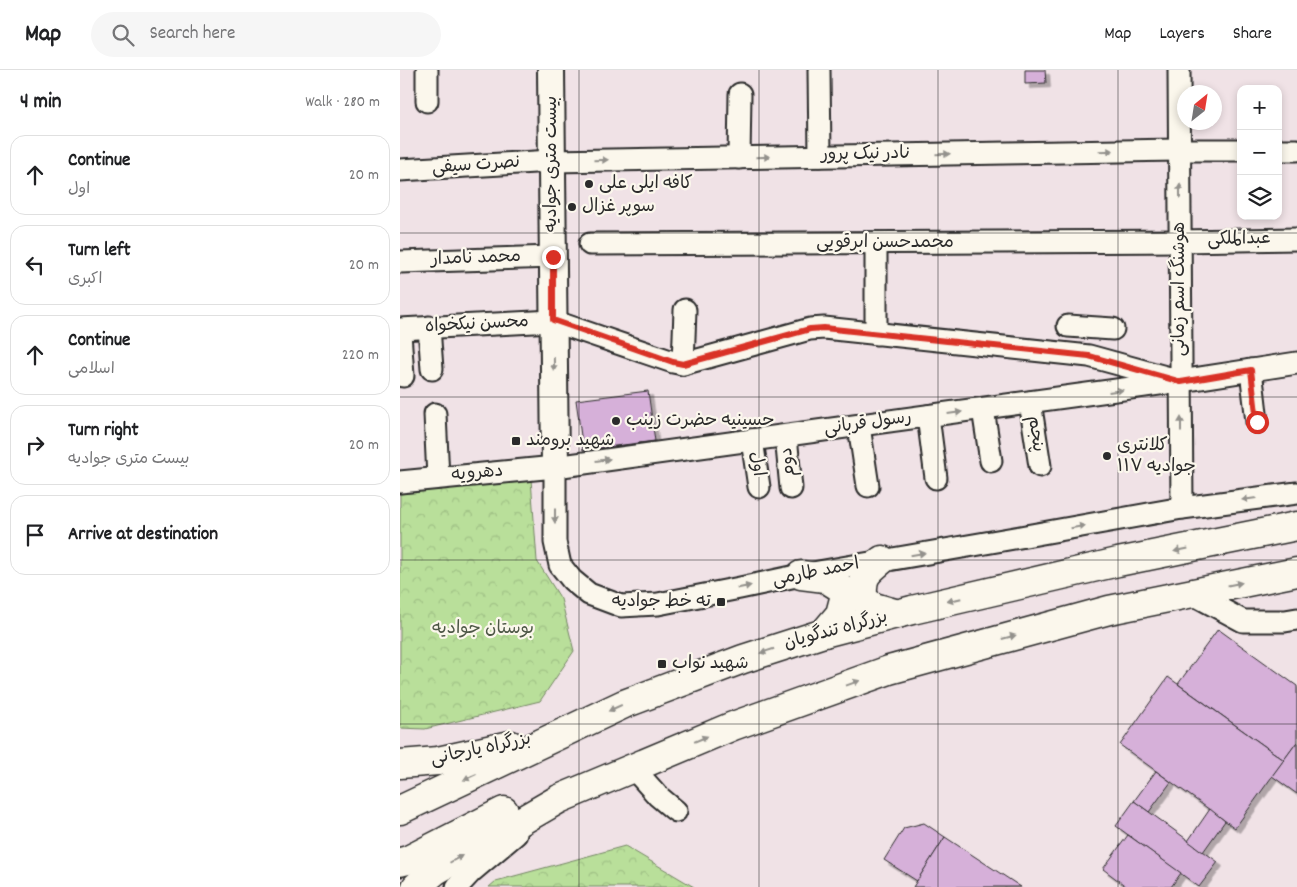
<!DOCTYPE html>
<html lang="en">
<head>
<meta charset="utf-8">
<style>
	:root { --surface:#fff; --page:#f6f6f6; --text:#202124; --muted:#757577; --line:#e0e0e0 }
	body { margin:0; font-family:Dekko,"Playpen Sans Arabic",sans-serif; background:var(--page); color:var(--text) }
	.controls { position:absolute; right:15px; top:15px; display:grid; overflow:hidden; border-radius:10px; box-shadow:0 2px 8px #0003 }
	.controls button { width:45px; height:45px; display:grid; place-items:center; padding:0; border:0; border-bottom:1px solid var(--line); background:var(--surface); color:var(--text); font:25px sans-serif }
	.compass { position:absolute; left:777px; top:15px; width:45px; height:45px; border-radius:50%; background:var(--surface); box-shadow:0 2px 8px #0003; rotate:30deg }
	.stop { position:absolute; width:15px; height:15px; margin:-11px; border:4px solid #d93025; border-radius:50%; background:#fff }
	.stop.end { background:#d93025; border-color:#fff; box-shadow:0 1px 5px #0008 }
	.list { margin:0; padding:0; list-style:none }
	h2 { display:flex; justify-content:space-between; align-items:center; height:65px; margin:0; padding:0 20px; font-size:21px }
	h2 small { font-size:16px; font-weight:400; color:var(--muted) }
	.list li { display:grid; grid-template-columns:32px 1fr auto; gap:15px; align-items:center; box-sizing:border-box; height:80px; margin:0 10px 10px; padding:0 10px; border:1px solid var(--line); border-radius:15px }
	.list b { display:block; font-size:19px; white-space:nowrap }
	.list p { margin:0; font-size:16px; white-space:nowrap; color:var(--muted) }
	.list em { font-size:16px; font-style:normal; color:var(--muted) }
	.icon { flex:none; width:28px; height:28px; fill:none; stroke:currentColor; stroke-width:2; stroke-linecap:round; stroke-linejoin:round }
	.map { position:relative; flex:none; width:897px; height:817px; overflow:hidden }
	header { display:flex; align-items:center; gap:30px; box-sizing:border-box; height:70px; padding:0 25px; background:var(--surface); border-bottom:1px solid var(--line) }
	header strong { font-size:24px }
	nav { display:flex; gap:28px; margin-inline-start:auto; font-size:18px }
	.search { width:350px; height:45px; background:var(--page); display:flex; align-items:center; gap:12px; box-sizing:border-box; padding:0 18px; border-radius:28px; color:var(--muted); font-size:19px }
	main { display:flex }
	aside { flex:1; background:var(--surface) }
	.map>svg:first-child { display:block }
	.park { fill:url(#park-crowns); stroke:#728562 }
	.building { fill:#d6b0d9; stroke:#2b2b2b; filter:url(#shadow) }
	.lines { fill:none; stroke-linecap:round; stroke-linejoin:round }
	.minor-casing { stroke:#2b2b2b; stroke-width:25 }
	.major-casing { stroke:#2b2b2b; stroke-width:30 }
	.highway-casing { stroke:#2b2b2b; stroke-width:31 }
	.minor { stroke:#fbf7ec; stroke-width:21 }
	.major { stroke:#fbf7ec; stroke-width:26 }
	.highway { stroke:#fbf7ec; stroke-width:28 }
	.oneway { fill:#93918c }
	.route { stroke:#d93025; stroke-width:6 }
	.grid { fill:none; stroke:#2b2b2b; stroke-width:1; stroke-opacity:0.55 }
	.poi-dot { fill:#2b2b2b; stroke:#fbf7ec; stroke-width:2 }
	.labels { text-anchor:middle; dominant-baseline:central; stroke-width:4.5; stroke-linejoin:round; paint-order:stroke }
	.street-label { font-size:18px; fill:#2b2b2b; stroke:#fbf7ec }
	.poi-label { font-size:18px; fill:#2b2b2b; stroke:#fbf7ec; text-anchor:start }
	.park-label { font-size:18px; fill:#4e5847; stroke:#fbf7ec }
</style>
</head>
<body>
<header>
<strong>Map</strong>
<div class="search"><svg class="icon" aria-label="search" viewBox="0 0 24 24"><circle cx="10" cy="10" r="6"/><path d="M15 15l6 6"/></svg>Search here</div>
<nav><a>Map</a><a>Layers</a><a>Share</a></nav>
</header>
<main>
<aside>
<h2>4 min<small>Walk · 280 m</small></h2>
<ul class="list">
<li><svg class="icon" aria-label="ahead" viewBox="0 0 24 24"><path d="M12 20V5M6 11l6-6 6 6"/></svg><div><b>Continue</b><p>اول</p></div><em>20 m</em></li>
<li><svg class="icon" aria-label="left" viewBox="0 0 24 24"><path d="M17 20v-9H6M10 6l-5 5 5 5"/></svg><div><b>Turn left</b><p>اکبری</p></div><em>20 m</em></li>
<li><svg class="icon" aria-label="ahead" viewBox="0 0 24 24"><path d="M12 20V5M6 11l6-6 6 6"/></svg><div><b>Continue</b><p>اسلامی</p></div><em>220 m</em></li>
<li><svg class="icon" aria-label="right" viewBox="0 0 24 24"><path d="M7 20v-9h11M14 6l5 5-5 5"/></svg><div><b>Turn right</b><p>بیست متری جوادیه</p></div><em>20 m</em></li>
<li><svg class="icon" aria-label="arrive" viewBox="0 0 24 24"><path d="M6 21V4h12l-3 4 3 4H6"/></svg><div><b>Arrive at destination</b></div></li>
</ul>
</aside>
<div class="map">
<svg width="897" height="817" viewBox="0 0 897 817">
	<defs>
		<pattern id="park-crowns" width="20" height="18" patternUnits="userSpaceOnUse" patternTransform="scale(1.25)"><rect width="20" height="18" fill="#b9df9a"/><path d="M2 6a3 3 0 1 1 6 0M12 15a3 3 0 1 1 6 0" fill="none" stroke="#9fc085"/></pattern>
		<filter id="shadow"><feDropShadow dx="4.5" dy="4.5" stdDeviation="0" flood-color="#0004"/></filter>
	</defs>
	<rect width="100%" height="100%" fill="#f0e2e6"/>
	<filter id="ink" filterUnits="userSpaceOnUse"><feTurbulence type="fractalNoise" baseFrequency=".02" numOctaves="2"/><feDisplacementMap in="SourceGraphic" scale="10" xChannelSelector="R" yChannelSelector="G"/><feConvolveMatrix kernelMatrix="1 2 1 2 8 2 1 2 1" color-interpolation-filters="sRGB"/></filter>
	<g filter="url(#ink)">
		<!-- park -->
		<g class="park">
			<polygon points="131,409 137,491 161,529 174,581 140,631 25,659 0,658 0,424"/>
			<polygon points="225,776 294,817 89,817 96,811"/>
		</g>
		<!-- building -->
		<g class="building">
			<polygon points="625,0 645,0 646,13 625,14"/>
			<polygon points="248,321 255,371 183,380 176,330"/>
			<polygon points="818,559 897,616 897,672 884,690 778,614"/>
			<polygon points="768,607 884,690 835,758 720,675"/>
			<polygon points="897,672 897,724 872,706"/>
			<polygon points="756,701 771,712 749,742 734,731"/>
			<polygon points="734,731 818,792 799,817 716,756"/>
			<polygon points="810,739 825,751 803,782 788,771"/>
			<polygon points="524,753 545,767 517,811 484,790 504,758"/>
			<polygon points="728,765 781,803 771,817 727,817 703,799"/>
			<polygon points="545,767 621,817 513,817"/>
		</g>
		<g class="lines">
			<defs>
				<g id="minor">
					<polyline points="27,0 27,31"/>
					<polyline points="419,0 420,86"/>
					<polyline points="779,0 782,438"/>
					<polyline points="878,80 897,80"/>
					<polyline points="339,88 340,24"/>
					<polyline points="0,100 152,91 779,80 841,80"/>
					<polyline points="190,174 780,171 897,169"/>
					<polyline points="0,192 153,187"/>
					<polyline points="668,256 713,259"/>
					<polyline points="29,257 32,299"/>
					<polyline points="0,259 153,251 273,292 283,294 410,259 424,258 689,286 773,309"/>
					<polyline points="0,263 3,306"/>
					<polyline points="476,264 476,173"/>
					<polyline points="283,294 285,240"/>
					<polyline points="851,300 857,352"/>
					<polyline points="630,332 640,396"/>
					<polyline points="583,339 591,391"/>
					<polyline points="35,344 38,408"/>
					<polyline points="528,346 536,408"/>
					<polyline points="459,356 468,416"/>
					<polyline points="386,366 391,418"/>
					<polyline points="352,370 359,417"/>
					<polyline points="155,397 155,472 160,495 172,510 189,524 221,536 258,534 340,518 401,505 620,467 782,438 897,423"/>
					<polyline points="0,412 155,397 781,311 897,293"/>
					<polyline points="791,523 843,551 885,551 897,549"/>
					<polyline points="233,698 258,726 276,741"/>
					<polyline points="57,817 71,802 116,764"/>
				</g>
				<polyline id="major" points="151,0 155,397"/>
				<g id="highway">
					<path d="M482,490C465,504 462,506 463,529L474,537L498,544"/>
					<polyline points="401,505 425,508 441,518 445,525 440,544 424,563"/>
					<polyline points="0,694 38,691 111,675"/>
					<polyline points="0,740 224,634 343,589 424,563 512,540 718,492 897,456"/>
					<polyline points="0,792 8,790 104,741"/>
					<polyline points="16,817 35,801 159,729 333,656 489,600 709,540 897,502"/>
				</g>
			</defs>
			<!-- minor casing -->
			<use href="#minor" class="minor-casing"/>
			<!-- major casing -->
			<use href="#major" class="major-casing"/>
			<!-- highway casing -->
			<use href="#highway" class="highway-casing"/>
			<!-- minor -->
			<use href="#minor" class="minor"/>
			<!-- major -->
			<use href="#major" class="major"/>
			<!-- highway -->
			<use href="#highway" class="highway"/>
		</g>
		<!-- one-way arrows -->
		<defs><path id="oneway-solid" d="M-6-.8H1V-3.2L6.5 0L1 3.2V.8H-6Z" transform="scale(1.25)"/></defs>
		<g class="oneway">
			<use href="#oneway-solid" transform="translate(706 81) rotate(-1)"/>
			<use href="#oneway-solid" transform="translate(543 84) rotate(-1)"/>
			<use href="#oneway-solid" transform="translate(363 87) rotate(-1)"/>
			<use href="#oneway-solid" transform="translate(201 90) rotate(-1)"/>
			<use href="#oneway-solid" transform="translate(780 121) rotate(-90)"/>
			<use href="#oneway-solid" transform="translate(154 294) rotate(89)"/>
			<use href="#oneway-solid" transform="translate(716 321) rotate(-8)"/>
			<use href="#oneway-solid" transform="translate(555 343) rotate(-8)"/>
			<use href="#oneway-solid" transform="translate(781 354) rotate(-90)"/>
			<use href="#oneway-solid" transform="translate(203 390) rotate(-8)"/>
			<use href="#oneway-solid" transform="translate(849 429) rotate(173)"/>
			<use href="#oneway-solid" transform="translate(155 446) rotate(90)"/>
			<use href="#oneway-solid" transform="translate(678 457) rotate(-10)"/>
			<use href="#oneway-solid" transform="translate(781 480) rotate(168)"/>
			<use href="#oneway-solid" transform="translate(518 484) rotate(-9)"/>
			<use href="#oneway-solid" transform="translate(835 514) rotate(-11)"/>
			<use href="#oneway-solid" transform="translate(344 517) rotate(-12)"/>
			<use href="#oneway-solid" transform="translate(554 530) rotate(167)"/>
			<use href="#oneway-solid" transform="translate(609 567) rotate(-15)"/>
			<use href="#oneway-solid" transform="translate(367 581) rotate(162)"/>
			<use href="#oneway-solid" transform="translate(453 613) rotate(-20)"/>
			<use href="#oneway-solid" transform="translate(215 638) rotate(155)"/>
			<use href="#oneway-solid" transform="translate(301 669) rotate(-23)"/>
			<use href="#oneway-solid" transform="translate(70 707) rotate(155)"/>
			<use href="#oneway-solid" transform="translate(56 789) rotate(-30)"/>
		</g>
	</g>
	<g class="lines" filter="url(#ink)">
		<!-- route -->
		<polyline class="route" points="153,187 153,250 273,292 283,294 410,259 424,258 689,286 781,312 851,300 857,352"/>
	</g>
	<!-- grid -->
	<path class="grid" d="M179,0V817M359,0V817M538,0V817M718,0V817M0,163H897M0,327H897M0,490H897M0,654H897"/>
	<!-- markers -->
	<g class="poi-dot">
		<circle cx="189" cy="114" r="5"/>
		<circle cx="172" cy="137" r="5"/>
		<circle cx="216" cy="351" r="5"/>
		<rect x="111" y="366" width="10" height="10" rx="2.5"/>
		<circle cx="707" cy="386" r="5"/>
		<rect x="316" y="527" width="10" height="10" rx="2.5"/>
		<rect x="257" y="589" width="10" height="10" rx="2.5"/>
	</g>
	<g class="labels">
		<!-- street labels -->
		<g class="street-label">
			<text transform="translate(466 85) rotate(-1)">نادر نیک پرور</text>
			<text transform="translate(152 94) rotate(-90)">بیست متری جوادیه</text>
			<text transform="translate(76 96) rotate(-4)">نصرت سیفی</text>
			<text transform="translate(839 170) rotate(-1)">عبدالملکی</text>
			<text x="485" y="173">محمدحسن ابرقویی</text>
			<text transform="translate(76 189) rotate(-2)">محمد نامدار</text>
			<text transform="translate(780 219) rotate(-90)">هوشنگ اسم زمانی</text>
			<text transform="translate(77 255) rotate(-3)">محسن نیکخواه</text>
			<text transform="translate(468 354) rotate(-8)">رسول قربانی</text>
			<text transform="translate(635 364) rotate(82)">پنجم</text>
			<text transform="translate(389 392) rotate(-96)">دوم</text>
			<text transform="translate(356 394) rotate(82)">اول</text>
			<text transform="translate(77 404) rotate(-5)">دهرویه</text>
			<text transform="translate(416 503) rotate(-11)">احمد طارمی</text>
			<text transform="translate(436 561) rotate(-15)">بزرگراه تندگویان</text>
			<text transform="translate(81 680) rotate(-12)">بزرگراه یارجانی</text>
		</g>
		<!-- poi labels -->
		<g class="poi-label">
			<text x="199" y="114">کافه ایلی علی</text>
			<text x="182" y="137">سوپر غزال</text>
			<text x="226" y="351">حسینیه حضرت زینب</text>
			<text x="126" y="371">شهید برومند</text>
			<text x="717" y="376">کلانتری<tspan x="717" dy="21">۱۱۷ جوادیه</tspan></text>
			<text x="311" y="532" text-anchor="end">ته خط جوادیه</text>
			<text x="272" y="594">شهید نواب</text>
		</g>
		<!-- park labels -->
		<g class="park-label">
			<text x="83" y="559">بوستان جوادیه</text>
		</g>
	</g>
</svg>
<div class="controls">
<button>+</button>
<button>−</button>
<button><svg class="icon" aria-label="layers" viewBox="0 0 24 24"><path d="M12 4l9 5-9 5-9-5zM3 14l9 5 9-5"/></svg></button>
</div>
<svg class="compass" viewBox="-18 -18 36 36"><path d="M0-13l5 13h-10z" fill="#e53935"/><path d="M0 13l5-13h-10z" fill="#757577"/></svg>
<div class="stop" style="left:857px;top:352px"></div>
<div class="stop end" style="left:153px;top:187px"></div>
</div>
</main>
</body>
</html>
